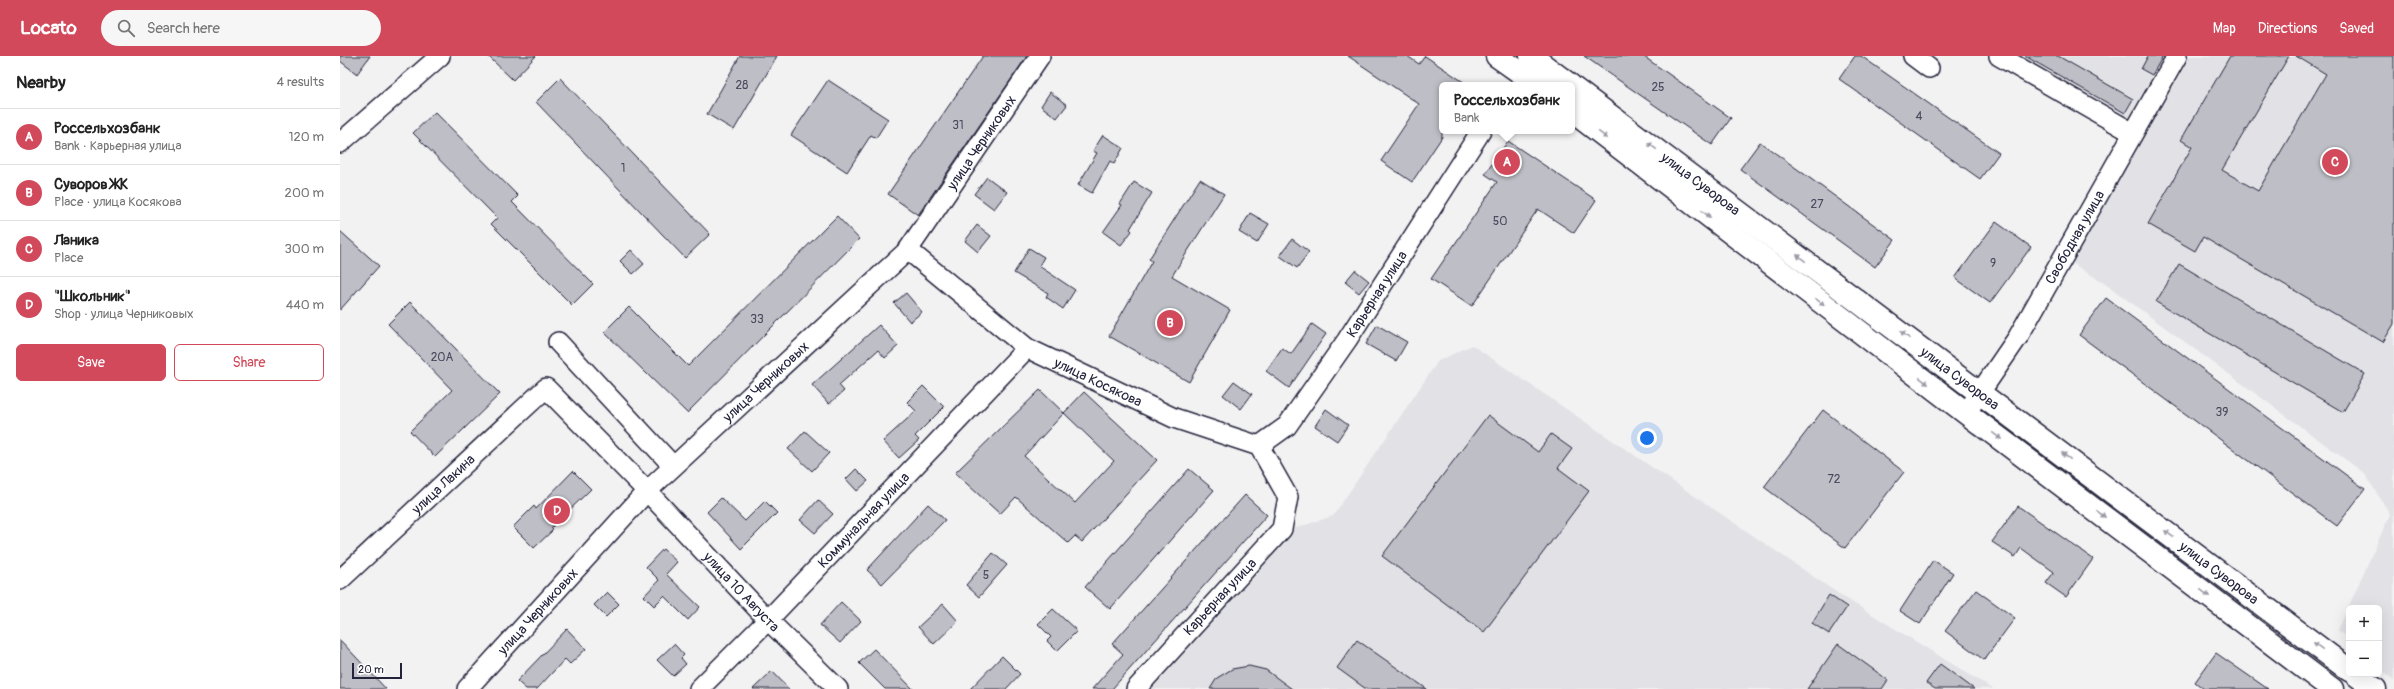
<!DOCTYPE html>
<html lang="en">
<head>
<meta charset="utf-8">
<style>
	:root { --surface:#fff; --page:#f6f6f6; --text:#222; --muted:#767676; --line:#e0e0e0; --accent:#d1495b }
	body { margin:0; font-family:Pangolin,sans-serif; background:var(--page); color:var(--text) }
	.controls { position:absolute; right:12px; bottom:12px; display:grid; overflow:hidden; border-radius:6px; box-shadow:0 4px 16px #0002 }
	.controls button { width:36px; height:36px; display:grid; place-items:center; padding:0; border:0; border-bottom:1px solid var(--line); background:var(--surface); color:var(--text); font:20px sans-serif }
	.scale { position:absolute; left:12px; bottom:10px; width:50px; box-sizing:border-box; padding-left:4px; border:2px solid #22223b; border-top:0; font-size:11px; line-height:14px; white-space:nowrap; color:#22223b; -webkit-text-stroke:3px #fff; paint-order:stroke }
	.you { position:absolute; left:1307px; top:382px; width:14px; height:14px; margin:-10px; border:3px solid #fff; border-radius:50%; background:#1a73e8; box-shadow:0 0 0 6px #1a73e833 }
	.badge { display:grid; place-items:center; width:26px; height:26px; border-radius:50%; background:var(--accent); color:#fff; font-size:13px; font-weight:700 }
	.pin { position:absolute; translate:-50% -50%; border:2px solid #fff; box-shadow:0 1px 4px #0006 }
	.popup { position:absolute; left:1099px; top:26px; width:136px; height:52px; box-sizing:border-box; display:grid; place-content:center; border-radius:6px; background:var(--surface); filter:drop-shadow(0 1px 3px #0005); font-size:13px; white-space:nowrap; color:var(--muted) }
	.popup b { font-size:15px; color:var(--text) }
	.popup::after { content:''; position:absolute; left:50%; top:100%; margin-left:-8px; border:8px solid transparent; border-top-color:var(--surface) }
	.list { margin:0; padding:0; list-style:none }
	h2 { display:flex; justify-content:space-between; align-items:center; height:52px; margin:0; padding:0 16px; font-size:17px }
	h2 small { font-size:13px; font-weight:400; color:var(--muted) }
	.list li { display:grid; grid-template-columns:26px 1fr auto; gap:12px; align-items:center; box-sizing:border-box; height:56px; padding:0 16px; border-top:1px solid var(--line) }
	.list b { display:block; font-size:15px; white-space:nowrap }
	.list p { margin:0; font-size:13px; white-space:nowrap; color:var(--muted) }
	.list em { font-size:13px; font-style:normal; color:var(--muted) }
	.actions { display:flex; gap:8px; padding:12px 16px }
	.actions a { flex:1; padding:9px 0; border:1px solid var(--accent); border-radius:6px; text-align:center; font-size:14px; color:var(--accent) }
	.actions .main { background:var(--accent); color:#fff }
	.icon { flex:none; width:22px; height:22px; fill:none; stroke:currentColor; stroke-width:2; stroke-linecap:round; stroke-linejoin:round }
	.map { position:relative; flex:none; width:2054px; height:633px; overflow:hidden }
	header { display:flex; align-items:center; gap:24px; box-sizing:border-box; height:56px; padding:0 20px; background:var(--accent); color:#fff }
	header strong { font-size:19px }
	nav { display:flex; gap:22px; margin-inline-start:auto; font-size:14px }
	.search { width:280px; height:36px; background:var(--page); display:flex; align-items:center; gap:10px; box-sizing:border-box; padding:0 14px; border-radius:22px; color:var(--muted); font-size:15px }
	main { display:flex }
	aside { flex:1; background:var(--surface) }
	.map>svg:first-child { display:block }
	.built { fill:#e2e2e6 }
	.building { fill:#bebec6; stroke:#22223b; fill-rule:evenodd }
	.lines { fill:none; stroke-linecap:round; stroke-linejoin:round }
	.minor-casing { stroke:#22223b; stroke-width:22 }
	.major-casing { stroke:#22223b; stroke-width:25 }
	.minor { stroke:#fff; stroke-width:19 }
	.major { stroke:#fff; stroke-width:22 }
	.oneway { fill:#9c9ca7 }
	.labels { text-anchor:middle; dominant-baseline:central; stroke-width:4; stroke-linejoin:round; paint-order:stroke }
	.number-label { font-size:12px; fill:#49495e }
	.street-label { font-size:14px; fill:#22223b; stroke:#fff }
</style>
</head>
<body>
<header>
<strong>Locato</strong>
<div class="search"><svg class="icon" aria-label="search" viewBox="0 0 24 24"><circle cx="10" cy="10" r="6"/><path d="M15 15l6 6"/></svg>Search here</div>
<nav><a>Map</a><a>Directions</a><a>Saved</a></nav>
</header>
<main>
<aside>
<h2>Nearby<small>4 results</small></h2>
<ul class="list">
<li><span class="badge">A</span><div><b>Россельхозбанк</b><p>Bank · Карьерная улица</p></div><em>120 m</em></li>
<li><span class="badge">B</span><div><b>Суворов ЖК</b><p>Place · улица Косякова</p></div><em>200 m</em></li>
<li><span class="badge">C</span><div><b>Ланика</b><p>Place</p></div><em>300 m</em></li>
<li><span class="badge">D</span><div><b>&quot;Школьник&quot;</b><p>Shop · улица Черниковых</p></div><em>440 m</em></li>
</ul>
<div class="actions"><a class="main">Save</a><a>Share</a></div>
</aside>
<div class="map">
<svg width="2054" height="633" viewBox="0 0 2054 633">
	<rect width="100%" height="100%" fill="#f2f2f3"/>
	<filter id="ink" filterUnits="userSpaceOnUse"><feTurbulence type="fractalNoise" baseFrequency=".025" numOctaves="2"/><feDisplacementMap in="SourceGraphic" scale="8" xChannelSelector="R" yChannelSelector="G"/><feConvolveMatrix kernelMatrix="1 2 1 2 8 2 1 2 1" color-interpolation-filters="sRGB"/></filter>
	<g filter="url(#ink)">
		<!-- built -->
		<g class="built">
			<polygon points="1676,0 1828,0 1789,63"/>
			<polygon points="1845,0 2054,0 2054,624 2039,613 2039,552 2009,552 2009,584 1998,574 2050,458 2024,417 1764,227 1727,204"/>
			<polygon points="1132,289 1502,540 1653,633 800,633 946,475 993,460 1098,305"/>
		</g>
		<!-- building -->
		<g class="building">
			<polygon points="0,0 30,0 17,18 0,5"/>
			<polygon points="148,0 196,0 173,24"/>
			<polygon points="400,0 437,0 394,74 367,58"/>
			<polygon points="643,0 687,0 578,159 548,138"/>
			<polygon points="1008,0 1067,0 1079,8 1085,0 1128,29 1102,29 1102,81 1072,126 1041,105 1079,48"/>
			<polygon points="1244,0 1303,0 1391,62 1372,89"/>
			<polygon points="1515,0 1521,0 1659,97 1640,123 1499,23"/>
			<polygon points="1685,0 1718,0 1793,43 1785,57"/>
			<polygon points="1808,0 1823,0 1812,19 1801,13"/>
			<polygon points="1890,0 1949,0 1882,114 1918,135 1986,18 1956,0 2054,0 2054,268 2043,286 1863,181 1855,195 1808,168 1852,91 1841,84"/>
			<polygon points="220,22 370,178 345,202 196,46"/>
			<polygon points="488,24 548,63 536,82 531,79 507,116 451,79"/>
			<polygon points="710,36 727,49 717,62 701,50"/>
			<polygon points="95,56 178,140 172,146 253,228 232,249 151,168 157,162 73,77"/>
			<polygon points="763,79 783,92 774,108 770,105 752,137 738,129 757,97 753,95"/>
			<polygon points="1168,85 1256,144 1234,177 1198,153 1132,250 1091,223 1157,126 1145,118"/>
			<polygon points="1420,86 1555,184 1535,211 1400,113"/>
			<polygon points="647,121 667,136 654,153 634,138"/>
			<polygon points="860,123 884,138 832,220 890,254 849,326 769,280 812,205 809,203"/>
			<polygon points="794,126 812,137 790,173 792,175 781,189 763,176 782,149 780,148"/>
			<polygon points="910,157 929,168 917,187 899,176"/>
			<polygon points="497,160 519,183 347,357 264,276 289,251 348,310"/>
			<polygon points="1656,166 1691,191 1650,247 1615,222"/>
			<polygon points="637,169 651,180 638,196 625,185"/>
			<polygon points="0,175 39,210 0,254"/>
			<polygon points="952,183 969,196 957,212 940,200"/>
			<polygon points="689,192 704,201 699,210 735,234 723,253 706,241 708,237 674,217"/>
			<polygon points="291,194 304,208 293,218 280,205"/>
			<polygon points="1839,208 2025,318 2003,356 1816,246"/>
			<polygon points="1015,214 1029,225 1019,237 1005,226"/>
			<polygon points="566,237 582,256 570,266 554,247"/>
			<polygon points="1766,242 2025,433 1997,470 1739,279"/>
			<polygon points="70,246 160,338 95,401 70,375 112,334 48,268"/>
			<polygon points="972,268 986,278 949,332 926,315 942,292 951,298"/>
			<polygon points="539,269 558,290 545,302 538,294 499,329 504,335 489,348 472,329"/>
			<polygon points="1037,269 1067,286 1056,305 1026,288"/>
			<polygon points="894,325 912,338 901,353 883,339"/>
			<polygon points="583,330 604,351 575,380 579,384 559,402 543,385 576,355 567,346"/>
			<path d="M700,334L724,357L744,336L817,404L742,486L735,480L728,487L676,441L660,458L615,417ZM724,357L774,405L735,447L684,400Z"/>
			<polygon points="986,353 1008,369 997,385 975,370"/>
			<polygon points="1483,354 1564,416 1505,492 1424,431"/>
			<polygon points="1148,359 1198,396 1211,378 1232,393 1218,412 1249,435 1144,576 1042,500"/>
			<polygon points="465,375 489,397 472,415 448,393"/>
			<polygon points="516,413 528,425 517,435 506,423"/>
			<polygon points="849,413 874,434 770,553 745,531"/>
			<polygon points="233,415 251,433 211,472 213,474 194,492 173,471 194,450 196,453"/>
			<polygon points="905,439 927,459 772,633 752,633 783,598 772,588"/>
			<polygon points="381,442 405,465 425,445 437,457 401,493 367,456"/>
			<polygon points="478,444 493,458 475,477 460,464"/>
			<polygon points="588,448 605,464 542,528 527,514"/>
			<polygon points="1678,450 1753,503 1726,541 1706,527 1714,516 1681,492 1675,501 1652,486"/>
			<polygon points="323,493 337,506 326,518 360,551 348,564 324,540 314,550 304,540 319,524 306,511"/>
			<polygon points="653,497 667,509 639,541 626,529"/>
			<polygon points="1593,504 1613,517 1580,568 1560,555"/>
			<polygon points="1636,534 1675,562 1644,604 1605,575"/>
			<polygon points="267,536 279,548 266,561 254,549"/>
			<polygon points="1489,539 1507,551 1489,578 1472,567"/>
			<polygon points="501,546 521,565 500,587 480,569"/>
			<polygon points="603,548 618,565 594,588 578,571"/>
			<polygon points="713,553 737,575 717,595 707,585 711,581 698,568"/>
			<polygon points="227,573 246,593 230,608 225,603 197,633 186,633 177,625"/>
			<polygon points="0,584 46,633 0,633"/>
			<polygon points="1017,584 1087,633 1026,633 997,612"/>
			<polygon points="334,588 344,599 341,602 346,608 333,620 317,604"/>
			<polygon points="1498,588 1548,624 1542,633 1467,633"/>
			<polygon points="534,593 573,633 545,633 519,607"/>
			<polygon points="1876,597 1928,633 1864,633 1855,626"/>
			<polygon points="662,600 680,618 666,633 630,633"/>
			<polygon points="1600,608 1634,633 1595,633 1586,627"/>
			<polygon points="909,610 926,614 952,633 870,633 877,622 892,613"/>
			<polygon points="432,615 449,633 413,633"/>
		</g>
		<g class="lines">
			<defs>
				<g id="minor">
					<polyline points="1573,0 1589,12"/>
					<polyline points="1659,0 1793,77"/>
					<polyline points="0,87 100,0"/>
					<path id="s1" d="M568,194L687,292L834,362L919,390L948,441L942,473L796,633"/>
					<polyline points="218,286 333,410"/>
					<path id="s2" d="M1626,357L1678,281L1837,0"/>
					<path id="s3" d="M919,390L947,370L1007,284L1141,75"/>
					<path id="s4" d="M0,524L206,332L307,435L428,564L498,633"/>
					<path id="s5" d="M127,633L307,435L568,194L700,0"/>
					<path id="s6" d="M359,633L428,564L687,292"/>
				</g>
				<g id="major">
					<polyline points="1157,0 1198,29"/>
					<polyline points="1191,0 1230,29"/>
					<path id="s7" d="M1232,31L2009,614"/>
					<polyline points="1232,55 1626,357 1992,633"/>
					<polyline points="2015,618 2035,633"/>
				</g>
			</defs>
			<!-- minor casing -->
			<use href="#minor" class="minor-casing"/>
			<!-- major casing -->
			<use href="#major" class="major-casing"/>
			<!-- minor -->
			<use href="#minor" class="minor"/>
			<!-- major -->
			<use href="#major" class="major"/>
		</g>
		<!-- one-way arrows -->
		<defs><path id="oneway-solid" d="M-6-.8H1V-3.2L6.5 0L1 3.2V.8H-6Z"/></defs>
		<g class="oneway">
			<use href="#oneway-solid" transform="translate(1263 79) rotate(37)"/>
			<use href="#oneway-solid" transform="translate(1312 90) rotate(-143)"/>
			<use href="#oneway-solid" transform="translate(1366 158) rotate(37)"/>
			<use href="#oneway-solid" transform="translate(1461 202) rotate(-143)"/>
			<use href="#oneway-solid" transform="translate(1480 246) rotate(37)"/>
			<use href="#oneway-solid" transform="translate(1565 279) rotate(-143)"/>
			<use href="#oneway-solid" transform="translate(1584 325) rotate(37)"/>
			<use href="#oneway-solid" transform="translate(1657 380) rotate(36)"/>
			<use href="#oneway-solid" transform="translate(1726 400) rotate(-143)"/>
			<use href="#oneway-solid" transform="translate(1761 458) rotate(37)"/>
			<use href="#oneway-solid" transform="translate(1829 478) rotate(-143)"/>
			<use href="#oneway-solid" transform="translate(1865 537) rotate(37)"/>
			<use href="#oneway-solid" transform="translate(1978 590) rotate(-143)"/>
		</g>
	</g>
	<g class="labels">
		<!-- number labels -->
		<g class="number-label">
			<text x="402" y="29">28</text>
			<text x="1318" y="31">25</text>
			<text x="1579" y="60">4</text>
			<text x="618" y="69">31</text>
			<text x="283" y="112">1</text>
			<text x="1477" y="148">27</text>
			<text x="1160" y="165">50</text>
			<text x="1653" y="207">9</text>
			<text x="417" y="263">33</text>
			<text x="102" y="301">20А</text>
			<text x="1882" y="356">39</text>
			<text x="1494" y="423">72</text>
			<text x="646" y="519">5</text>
		</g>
		<!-- street labels -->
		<g class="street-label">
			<text stroke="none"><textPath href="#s5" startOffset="753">улица Черниковых</textPath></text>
			<text stroke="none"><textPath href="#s7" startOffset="161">улица Суворова</textPath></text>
			<text stroke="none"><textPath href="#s2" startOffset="207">Свободная улица</textPath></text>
			<text stroke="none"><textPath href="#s3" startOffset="194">Карьерная улица</textPath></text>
			<text stroke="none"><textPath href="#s7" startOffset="485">улица Суворова</textPath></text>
			<text stroke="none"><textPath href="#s5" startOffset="429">улица Черниковых</textPath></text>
			<text stroke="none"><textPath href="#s1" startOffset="233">улица Косякова</textPath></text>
			<text stroke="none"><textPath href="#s4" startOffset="141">улица Лакина</textPath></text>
			<text stroke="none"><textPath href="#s6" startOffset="236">Коммунальная улица</textPath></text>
			<text stroke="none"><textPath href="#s7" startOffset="809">улица Суворова</textPath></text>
			<text stroke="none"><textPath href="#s4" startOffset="564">улица 10 Августа</textPath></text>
			<text transform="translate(880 541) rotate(-47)">Карьерная улица</text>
			<text stroke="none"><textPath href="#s5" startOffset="105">улица Черниковых</textPath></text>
		</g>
	</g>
</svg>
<div class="controls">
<button>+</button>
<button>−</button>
</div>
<div class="scale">20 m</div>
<div class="you"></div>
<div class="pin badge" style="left:1167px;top:106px">A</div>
<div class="popup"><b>Россельхозбанк</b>Bank</div>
<div class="pin badge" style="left:830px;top:267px">B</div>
<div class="pin badge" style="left:1995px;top:106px">C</div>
<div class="pin badge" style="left:217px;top:455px">D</div>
</div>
</main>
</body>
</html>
